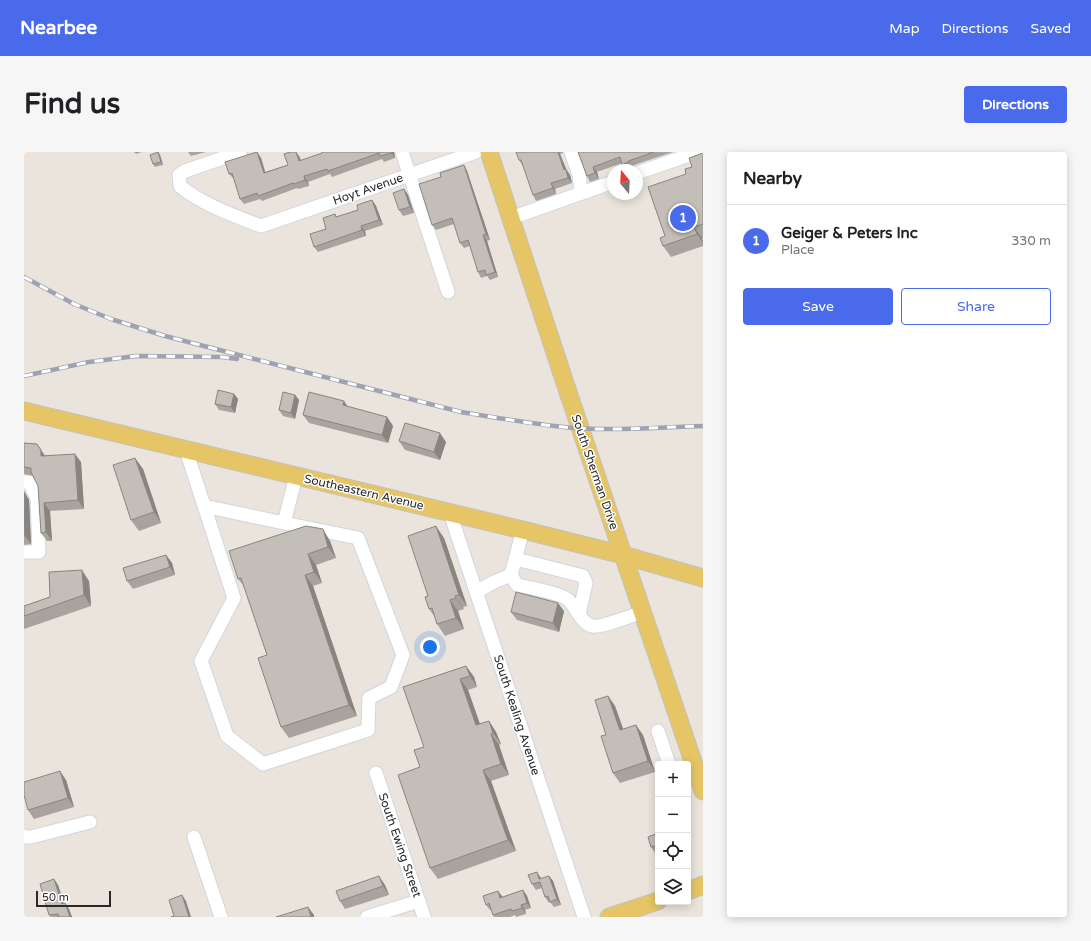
<!DOCTYPE html>
<html lang="en">
<head>
<meta charset="utf-8">
<style>
	:root { --surface:#fff; --page:#f6f6f6; --text:#202124; --muted:#757577; --line:#e0e0e0; --accent:#486aeb }
	body { margin:0; font-family:"Varela Round",sans-serif; background:var(--page); color:var(--text) }
	.controls { position:absolute; right:12px; bottom:12px; display:grid; overflow:hidden; border-radius:4px; box-shadow:0 2px 10px #0003 }
	.controls button { width:36px; height:36px; display:grid; place-items:center; padding:0; border:0; border-bottom:1px solid var(--line); background:var(--surface); color:var(--text); font:20px sans-serif }
	.compass { position:absolute; left:583px; top:12px; width:36px; height:36px; border-radius:50%; background:var(--surface); box-shadow:0 2px 10px #0003; rotate:342deg }
	.scale { position:absolute; left:12px; bottom:10px; width:75px; box-sizing:border-box; padding-left:4px; border:2px solid #292929; border-top:0; font-size:11px; line-height:14px; white-space:nowrap; color:#292929; -webkit-text-stroke:3px #fff; paint-order:stroke }
	.you { position:absolute; left:406px; top:495px; width:14px; height:14px; margin:-10px; border:3px solid #fff; border-radius:50%; background:#1a73e8; box-shadow:0 0 0 6px #1a73e833 }
	.badge { display:grid; place-items:center; width:26px; height:26px; border-radius:50%; background:var(--accent); color:#fff; font-size:13px; font-weight:700 }
	.pin { position:absolute; translate:-50% -50%; border:2px solid #fff; box-shadow:0 1px 4px #0006 }
	.list { margin:0; padding:0; list-style:none }
	h2 { display:flex; justify-content:space-between; align-items:center; height:52px; margin:0; padding:0 16px; font-size:17px }
	h2 small { font-size:13px; font-weight:400; color:var(--muted) }
	.list li { display:grid; grid-template-columns:26px 1fr auto; gap:12px; align-items:center; box-sizing:border-box; height:72px; padding:0 16px; border-top:1px solid var(--line) }
	.list b { display:block; font-size:15px; white-space:nowrap }
	.list p { margin:0; font-size:13px; white-space:nowrap; color:var(--muted) }
	.list em { font-size:13px; font-style:normal; color:var(--muted) }
	.actions { display:flex; gap:8px; padding:12px 16px }
	.actions a { flex:1; padding:9px 0; border:1px solid var(--accent); border-radius:4px; text-align:center; font-size:14px; color:var(--accent) }
	.actions .main { background:var(--accent); color:#fff }
	.icon { flex:none; width:22px; height:22px; fill:none; stroke:currentColor; stroke-width:2; stroke-linecap:round; stroke-linejoin:round }
	.map { position:relative; flex:none; width:679px; height:765px; overflow:hidden; border-radius:4px }
	header { display:flex; align-items:center; gap:24px; box-sizing:border-box; height:56px; padding:0 20px; background:var(--accent); color:#fff }
	header strong { font-size:19px }
	nav { display:flex; gap:22px; margin-inline-start:auto; font-size:14px }
	.intro { display:flex; align-items:center; justify-content:space-between; box-sizing:border-box; height:96px; padding:0 24px }
	h1 { margin:0; font-size:28px }
	.button { padding:10px 18px; border-radius:4px; background:var(--accent); color:#fff; font-size:14px; font-weight:700 }
	main { display:flex; gap:24px; padding:0 24px }
	aside { flex:1; background:var(--surface); border-radius:4px; box-shadow:0 2px 10px #0003 }
	.map>svg:first-child { display:block }
	.lines { fill:none; stroke-linecap:round; stroke-linejoin:round }
	.minor-casing { stroke:#d2d5e1; stroke-width:15 }
	.major-casing { stroke:#c3c3c3; stroke-width:19 }
	.minor { stroke:#fff; stroke-width:13 }
	.major { stroke:#e5c566; stroke-width:17 }
	.rail-casing { stroke:#9fa2b2; stroke-width:4.5 }
	.rail { stroke:#fff; stroke-width:3; stroke-dasharray:9; stroke-linecap:butt }
	.wall { fill:#a8a39e }
	.shaded-wall { fill:#888581 }
	.building { fill:#c3beb8; stroke:#888581 }
	.labels { text-anchor:middle; dominant-baseline:central; stroke-width:3; stroke-linejoin:round; paint-order:stroke }
	.street-label { font-size:12px; fill:#292929; stroke:#fff }
</style>
</head>
<body>
<header>
<strong>Nearbee</strong>
<nav><a>Map</a><a>Directions</a><a>Saved</a></nav>
</header>
<div class="intro"><h1>Find us</h1><a class="button">Directions</a></div>
<main>
<div class="map">
<svg width="679" height="765" viewBox="0 0 679 765">
	<rect width="100%" height="100%" fill="#eae4dc"/>
	<g class="lines">
		<defs>
			<g id="minor">
				<path d="M216,0L161,19L155,23L156,34C177,52 211,64 237,74L452,0"/>
				<polyline points="378,0 424,140"/>
				<polyline points="547,0 555,23 557,41"/>
				<polyline points="613,21 674,0"/>
				<polyline points="487,66 589,30"/>
				<polyline points="162,298 210,446 177,509 203,584 239,612 344,578 345,546 367,535 379,503 334,386 260,371 272,324"/>
				<polyline points="0,330 5,330 13,346 15,400 0,400"/>
				<polyline points="180,354 260,371"/>
				<polyline points="426,361 560,765"/>
				<path d="M499,378L487,423L493,433C503,435 536,441 543,447C553,454 555,470 568,474C576,476 609,463 619,460"/>
				<polyline points="492,407 559,424 562,431 555,462"/>
				<polyline points="452,440 470,430 487,423"/>
				<polyline points="634,579 645,612"/>
				<polyline points="352,621 400,765"/>
				<polyline points="0,684 1,685 7,685 66,670"/>
				<polyline points="170,685 197,765"/>
				<polyline points="343,765 395,749"/>
			</g>
			<g id="major">
				<polyline points="465,0 543,237 679,639"/>
				<polyline points="0,259 499,378 599,403 679,426"/>
				<polyline points="664,739 679,733"/>
				<polyline points="585,765 634,749"/>
			</g>
		</defs>
		<!-- minor casing -->
		<use href="#minor" class="minor-casing"/>
		<!-- major casing -->
		<use href="#major" class="major-casing"/>
		<!-- minor -->
		<use href="#minor" class="minor"/>
		<!-- major -->
		<use href="#major" class="major"/>
		<defs>
			<g id="rail">
				<path d="M0,125L50,152L87,167L141,184L437,260C475,266 513,273 551,276C593,279 637,275 679,274"/>
				<polyline points="0,224 65,210 112,204 198,205 213,207"/>
			</g>
		</defs>
		<!-- rail casing -->
		<use href="#rail" class="rail-casing"/>
		<!-- rail -->
		<use href="#rail" class="rail"/>
	</g>
	<!-- wall -->
	<g class="wall">
		<polygon points="110,0 118,0 112,2"/>
		<polygon points="134,0 136,3 139,13 131,15 129,12"/>
		<polygon points="164,0 182,0 167,4"/>
		<polygon points="233,0 237,6 241,20 264,13 275,4 277,8 370,0 371,6 360,10 358,7 308,25 306,22 284,30 285,34 274,37 273,36 238,49 236,47 220,52 216,47 210,27 205,22"/>
		<polygon points="492,0 539,0 539,1 536,2 542,17 546,23 548,31 531,37 532,42 512,49 509,43 499,14 495,8"/>
		<polygon points="554,0 649,0 610,13 603,18 602,18 598,11 573,20 575,27 566,30 563,24"/>
		<polygon points="679,1 679,86 678,86 679,89 679,94 647,105 639,94 641,84 662,22"/>
		<polygon points="440,13 443,19 466,88 463,89 474,125 466,128 463,124 457,126 454,120 446,94 440,96 436,91 430,72 412,78 408,73 417,25"/>
		<polygon points="380,37 384,43 390,61 379,64 375,58"/>
		<polygon points="348,48 352,54 359,73 341,79 342,84 294,100 290,95 302,77 311,62 312,65 334,58"/>
		<polygon points="210,242 214,247 211,261 195,258 191,252"/>
		<polygon points="271,243 275,248 271,267 259,264 255,258"/>
		<polygon points="324,255 363,265 369,274 364,291 285,271 279,263"/>
		<polygon points="375,289 422,290 416,308 381,298"/>
		<polygon points="0,291 13,292 21,304 57,310 60,357 26,359 28,389 23,389 17,381 14,334 9,324 0,322"/>
		<polygon points="111,306 119,317 137,371 115,379 107,368"/>
		<polygon points="0,339 5,348 7,392 0,393"/>
		<polygon points="420,386 443,454 439,455 440,457 434,459 440,477 421,484 413,472 411,465 405,457 404,444"/>
		<polygon points="306,389 312,406 292,413 298,431 289,434 333,564 265,586 257,575 243,503 221,435 214,427"/>
		<polygon points="142,403 148,411 151,423 109,437 103,429"/>
		<polygon points="65,429 67,454 0,477 0,454 26,445"/>
		<polygon points="540,459 535,480 493,468 487,460"/>
		<polygon points="442,514 450,525 453,535 444,538 456,572 465,569 472,580 477,592 475,593 485,623 467,629 492,699 414,727 406,716 396,615"/>
		<polygon points="584,544 591,554 599,577 619,583 631,620 596,631 589,621 582,583"/>
		<polygon points="42,628 50,655 10,667 4,658"/>
		<polygon points="634,681 634,700 631,701 627,695"/>
		<polygon points="525,724 529,729 537,753 530,755 526,750 525,751 521,745 518,736 512,738 508,732 517,726 517,727"/>
		<polygon points="30,727 34,733 40,751 41,751 45,757 48,765 27,765 25,763"/>
		<polygon points="361,733 365,743 321,757 316,749"/>
		<polygon points="499,738 503,744 507,756 501,758 502,762 492,765 491,763 486,765 470,765 467,758 466,758 462,753 478,745"/>
	</g>
	<!-- shaded-wall -->
	<g class="shaded-wall">
		<polygon points="134,0 136,3 139,13 137,10"/>
		<polygon points="233,0 237,6 243,26 240,21"/>
		<polygon points="272,0 275,4 279,14 275,9"/>
		<polygon points="367,0 370,0 371,6"/>
		<polygon points="534,0 535,0 536,2 543,19 542,17 546,23 548,31 544,26 540,18"/>
		<polygon points="440,13 443,19 466,88 462,82"/>
		<polygon points="569,15 573,20 575,27 571,21"/>
		<polygon points="280,24 284,30 285,34 281,28"/>
		<polygon points="527,31 531,37 532,42 529,36"/>
		<polygon points="380,37 384,43 390,61 386,55"/>
		<polygon points="348,48 352,54 359,73 355,68"/>
		<polygon points="337,74 341,79 342,84 338,78"/>
		<polygon points="670,75 678,86 679,91 673,82"/>
		<polygon points="459,83 463,89 474,125 471,120"/>
		<polygon points="210,242 214,247 211,261 207,255"/>
		<polygon points="271,243 275,248 271,267 267,261"/>
		<polygon points="320,249 326,258 319,253"/>
		<polygon points="363,265 369,274 364,291 358,283"/>
		<polygon points="416,281 422,290 416,308 410,300"/>
		<polygon points="13,292 23,307 17,304"/>
		<polygon points="51,302 57,310 60,357 54,348"/>
		<polygon points="111,306 119,317 137,371 130,360"/>
		<polygon points="0,339 5,348 7,392 1,384"/>
		<polygon points="20,351 26,359 28,389 22,380"/>
		<polygon points="412,374 420,386 443,454 435,443"/>
		<polygon points="299,377 306,389 312,406 304,395"/>
		<polygon points="284,402 292,413 298,431 290,420"/>
		<polygon points="142,403 148,411 151,423 146,415"/>
		<polygon points="58,418 65,429 67,454 60,443"/>
		<polygon points="281,423 289,434 333,564 325,553"/>
		<polygon points="431,444 439,455 440,457 432,446"/>
		<polygon points="426,448 434,459 440,477 432,466"/>
		<polygon points="534,451 540,459 535,480 529,471"/>
		<polygon points="442,514 450,525 453,535 446,524"/>
		<polygon points="436,527 444,538 460,584 452,573"/>
		<polygon points="584,544 591,554 603,588 596,578"/>
		<polygon points="465,569 472,580 477,592 469,581"/>
		<polygon points="612,573 619,583 631,620 624,609"/>
		<polygon points="467,582 475,593 485,623 477,612"/>
		<polygon points="459,618 467,629 492,699 484,688"/>
		<polygon points="36,619 42,628 50,655 44,646"/>
		<polygon points="513,720 517,726 519,733 515,727"/>
		<polygon points="355,724 361,733 365,743 359,734"/>
		<polygon points="525,724 529,729 537,753 533,747"/>
		<polygon points="30,727 34,733 42,758 38,752"/>
		<polygon points="499,738 503,744 507,756 503,751"/>
		<polygon points="474,739 478,744 480,751 476,746"/>
		<polygon points="158,743 162,749 167,765 165,765"/>
		<polygon points="41,751 45,757 48,765 46,765"/>
		<polygon points="497,753 501,758 502,762 498,756"/>
		<polygon points="284,755 290,763 290,765 287,765"/>
	</g>
	<!-- building -->
	<g class="building">
		<polygon points="134,0 137,10 129,12 126,3"/>
		<polygon points="233,0 240,21 264,13 260,2 266,0 272,0 275,9 298,1 298,0 367,0 368,1 356,4 355,1 304,19 303,17 280,24 281,28 270,32 269,31 234,44 233,41 216,47 208,21 205,22 201,10"/>
		<polygon points="492,0 534,0 540,18 542,17 544,26 527,31 529,36 509,43 497,8 495,8"/>
		<polygon points="554,0 630,0 607,8 598,13 596,5 569,15 571,21 563,24"/>
		<polygon points="679,1 679,72 670,75 673,82 639,94 636,86 641,84 624,35 662,22 661,17 668,15 665,6"/>
		<polygon points="440,13 462,82 459,83 471,120 462,123 461,118 454,120 444,88 436,91 428,66 408,73 395,32 417,25 416,21"/>
		<polygon points="380,37 386,55 375,58 369,41"/>
		<polygon points="348,48 355,68 337,74 338,78 290,95 286,82 302,77 299,66 311,62 312,65 334,58 333,53"/>
		<polygon points="194,238 210,242 207,255 191,252"/>
		<polygon points="259,240 271,243 267,261 255,258"/>
		<polygon points="285,240 320,249 319,253 363,265 358,283 279,263"/>
		<polygon points="381,271 416,281 410,300 375,289"/>
		<polygon points="0,291 13,292 17,298 17,304 51,302 54,348 20,351 22,380 17,381 14,334 7,320 7,316 0,315"/>
		<polygon points="111,306 130,360 107,368 89,313"/>
		<polygon points="0,355 1,384 0,384"/>
		<polygon points="282,374 299,377 304,395 284,402 290,420 281,423 325,553 257,575 234,506 243,503 217,426 214,427 205,399"/>
		<polygon points="412,374 435,443 431,444 432,446 426,448 432,466 413,472 408,456 405,457 401,445 404,444 384,384"/>
		<polygon points="142,403 146,415 103,429 99,416"/>
		<polygon points="58,418 60,443 0,464 0,454 26,445 25,420"/>
		<polygon points="492,440 534,451 529,471 487,460"/>
		<polygon points="442,514 446,524 436,527 452,573 465,569 469,581 467,582 477,612 459,618 484,688 406,716 374,623 396,615 390,598 400,595 379,535"/>
		<polygon points="584,544 596,578 612,573 624,609 589,621 577,584 582,583 571,548"/>
		<polygon points="36,619 44,646 4,658 0,643 0,630"/>
		<polygon points="634,681 634,693 627,695 624,685"/>
		<polygon points="513,720 515,727 525,724 533,747 526,750 524,744 521,745 516,730 508,732 504,723"/>
		<polygon points="355,724 359,734 316,749 312,739"/>
		<polygon points="30,727 38,752 41,751 46,765 35,765 34,762 25,763 16,732"/>
		<polygon points="499,738 503,751 497,753 498,756 488,759 487,757 469,763 465,751 462,753 459,744 474,739 476,746"/>
		<polygon points="158,743 165,765 147,765 150,764 145,748"/>
		<polygon points="284,755 287,765 252,765"/>
	</g>
	<g class="labels">
		<!-- street labels -->
		<g class="street-label">
			<text transform="translate(344 37) rotate(-19)">Hoyt Avenue</text>
			<text transform="translate(571 320) rotate(71)">South Sherman Drive</text>
			<text transform="translate(340 340) rotate(13)">Southeastern Avenue</text>
			<text transform="translate(493 563) rotate(72)">South Kealing Avenue</text>
			<text transform="translate(376 693) rotate(71)">South Ewing Street</text>
		</g>
	</g>
</svg>
<div class="controls">
<button>+</button>
<button>−</button>
<button><svg class="icon" aria-label="locate" viewBox="0 0 24 24"><circle cx="12" cy="12" r="6"/><path d="M12 2v4M12 18v4M2 12h4M18 12h4"/></svg></button>
<button><svg class="icon" aria-label="layers" viewBox="0 0 24 24"><path d="M12 4l9 5-9 5-9-5zM3 14l9 5 9-5"/></svg></button>
</div>
<svg class="compass" viewBox="-18 -18 36 36"><path d="M0-13l5 13h-10z" fill="#e53935"/><path d="M0 13l5-13h-10z" fill="#757577"/></svg>
<div class="scale">50 m</div>
<div class="you"></div>
<div class="pin badge" style="left:659px;top:66px">1</div>
</div>
<aside>
<h2>Nearby<small></small></h2>
<ul class="list">
<li><span class="badge">1</span><div><b>Geiger &amp; Peters Inc</b><p>Place</p></div><em>330 m</em></li>
</ul>
<div class="actions"><a class="main">Save</a><a>Share</a></div>
</aside>
</main>
</body>
</html>
